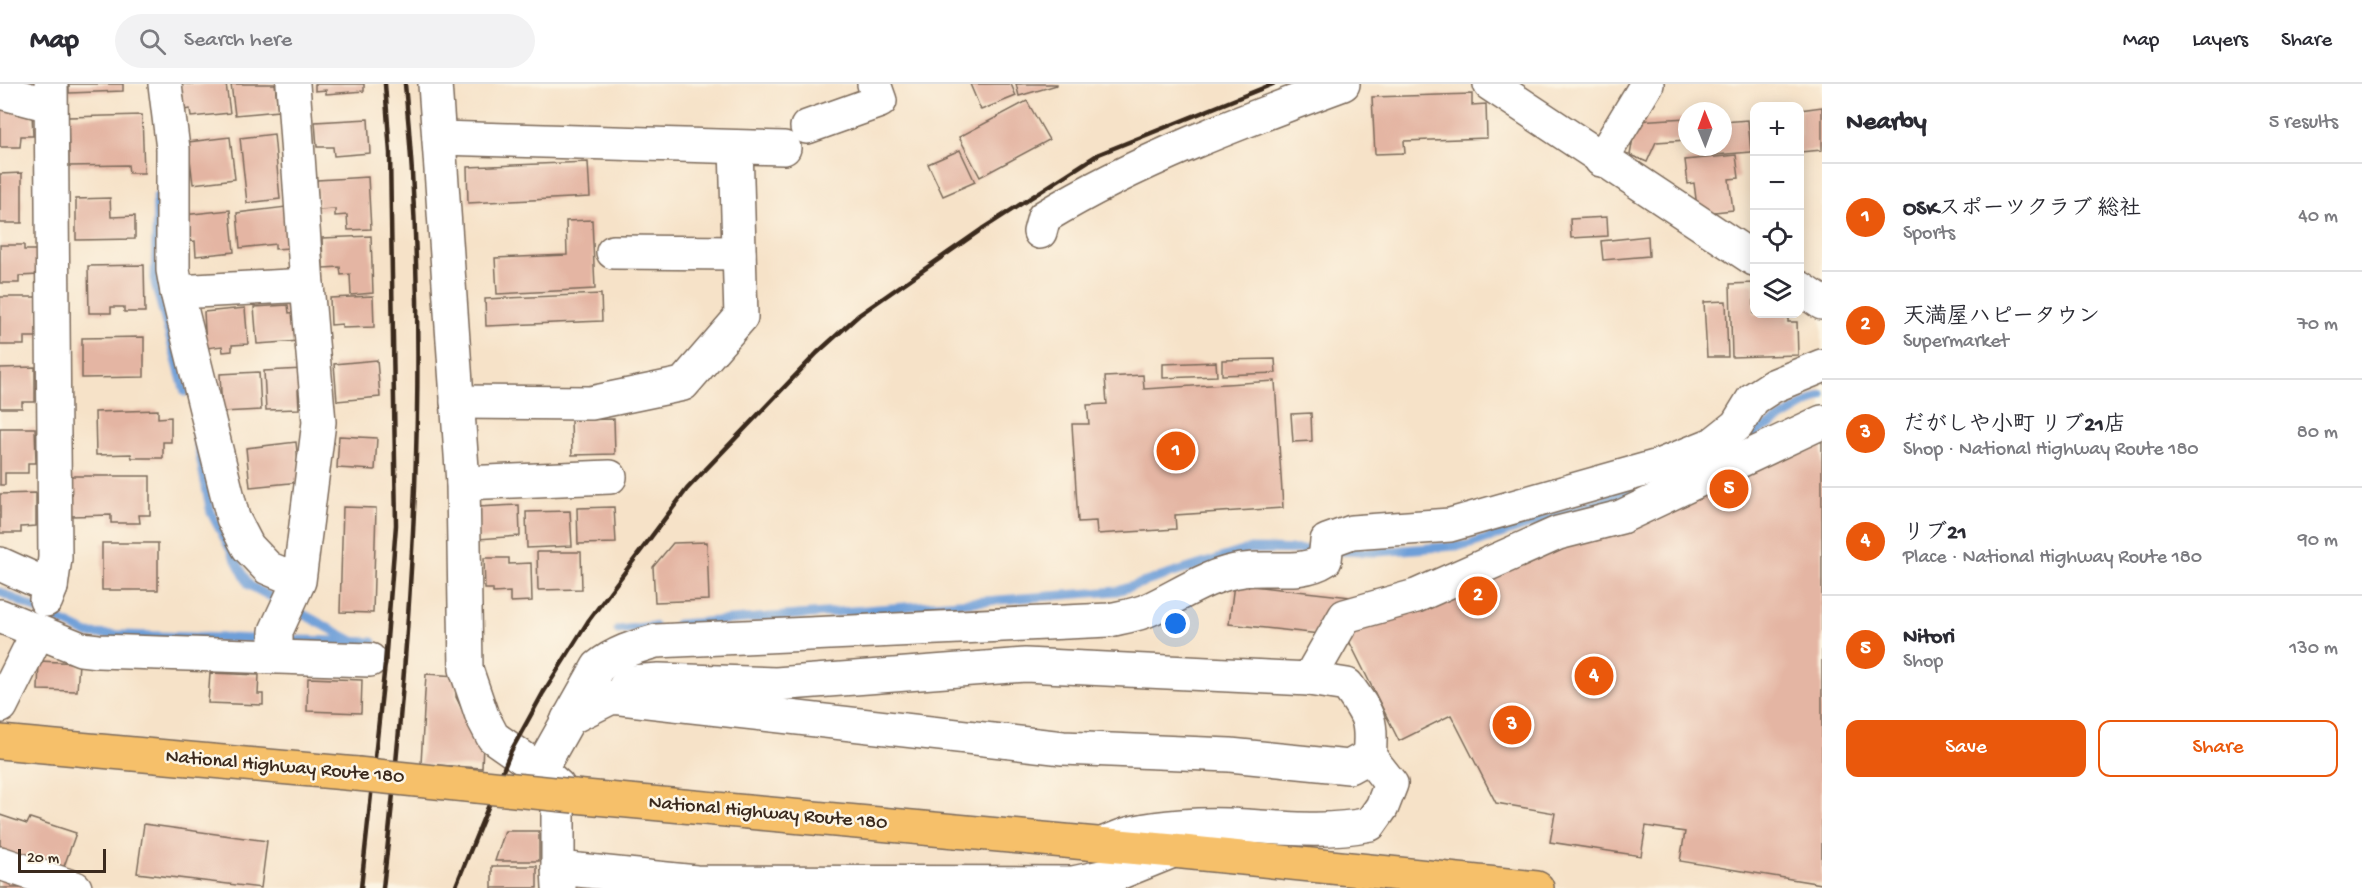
<!DOCTYPE html>
<html lang="en">
<head>
<meta charset="utf-8">
<style>
	:root { --surface:#fff; --page:#f2f2f3; --text:#2b2b33; --muted:#7c7c81; --line:#e1e1e2; --accent:#ea580c }
	body { margin:0; font-family:"Gochi Hand","Klee One",sans-serif; background:var(--page); color:var(--text) }
	.controls { position:absolute; right:18px; top:18px; display:grid; overflow:hidden; border-radius:12px; box-shadow:0 3px 15px #0003 }
	.controls button { width:54px; height:54px; display:grid; place-items:center; padding:0; border:0; border-bottom:2px solid var(--line); background:var(--surface); color:var(--text); font:30px sans-serif }
	.compass { position:absolute; left:1678px; top:18px; width:54px; height:54px; border-radius:50%; background:var(--surface); box-shadow:0 3px 15px #0003; rotate:359deg }
	.scale { position:absolute; left:18px; bottom:15px; width:88px; box-sizing:border-box; padding-left:6px; border:3px solid #3b2a1e; border-top:0; font-size:16px; line-height:21px; white-space:nowrap; color:#3b2a1e; -webkit-text-stroke:4px #fcf5e5; paint-order:stroke }
	.you { position:absolute; left:1176px; top:540px; width:21px; height:21px; margin:-15px; border:4px solid #fff; border-radius:50%; background:#1a73e8; box-shadow:0 0 0 9px #1a73e833 }
	.badge { display:grid; place-items:center; width:39px; height:39px; border-radius:50%; background:var(--accent); color:#fff; font-size:20px; font-weight:700 }
	.pin { position:absolute; translate:-50% -50%; border:3px solid #fff; box-shadow:0 2px 6px #0006 }
	.list { margin:0; padding:0; list-style:none }
	h2 { display:flex; justify-content:space-between; align-items:center; height:78px; margin:0; padding:0 24px; font-size:26px }
	h2 small { font-size:20px; font-weight:400; color:var(--muted) }
	.list li { display:grid; grid-template-columns:39px 1fr auto; gap:18px; align-items:center; box-sizing:border-box; height:108px; padding:0 24px; border-top:2px solid var(--line) }
	.list b { display:block; font-size:22px; white-space:nowrap }
	.list p { margin:0; font-size:20px; white-space:nowrap; color:var(--muted) }
	.list em { font-size:20px; font-style:normal; color:var(--muted) }
	.actions { display:flex; gap:12px; padding:18px 24px }
	.actions a { flex:1; padding:14px 0; border:2px solid var(--accent); border-radius:12px; text-align:center; font-size:21px; color:var(--accent) }
	.actions .main { background:var(--accent); color:#fff }
	.icon { flex:none; width:33px; height:33px; fill:none; stroke:currentColor; stroke-width:2; stroke-linecap:round; stroke-linejoin:round }
	.map { position:relative; flex:none; width:1822px; height:804px; overflow:hidden }
	header { display:flex; align-items:center; gap:36px; box-sizing:border-box; height:84px; padding:0 30px; background:var(--surface); border-bottom:2px solid var(--line) }
	header strong { font-size:28px }
	nav { display:flex; gap:33px; margin-inline-start:auto; font-size:21px }
	.search { width:420px; height:54px; background:var(--page); display:flex; align-items:center; gap:15px; box-sizing:border-box; padding:0 21px; border-radius:33px; color:var(--muted); font-size:22px }
	main { display:flex }
	aside { flex:1; background:var(--surface) }
	.map>svg:first-child { display:block }
	.lines { fill:none; stroke-linecap:round; stroke-linejoin:round }
	.stream { stroke:#6e9fd8; stroke-width:9 }
	.building { fill:#e4b5a3 }
	.minor-casing { stroke:#7c6a5a; stroke-width:36 }
	.highway-casing { stroke:#7c6a5a; stroke-width:36 }
	.minor { stroke:#fff; stroke-width:33 }
	.highway { stroke:#f6c06b; stroke-width:33 }
	.rail { stroke:#3b2a1e; stroke-width:4.5 }
	.highway-bridge-casing { stroke:#7c6a5a; stroke-width:36; stroke-linecap:butt }
	.highway-bridge { stroke:#f6c06b; stroke-width:33 }
	.labels { text-anchor:middle; dominant-baseline:central; stroke-width:5; stroke-linejoin:round; paint-order:stroke }
	.street-label { font-size:20px; fill:#3b2a1e; stroke:#fcf5e5 }
</style>
</head>
<body>
<header>
<strong>Map</strong>
<div class="search"><svg class="icon" aria-label="search" viewBox="0 0 24 24"><circle cx="10" cy="10" r="6"/><path d="M15 15l6 6"/></svg>Search here</div>
<nav><a>Map</a><a>Layers</a><a>Share</a></nav>
</header>
<main>
<div class="map">
<svg width="1822" height="804" viewBox="0 0 1822 804">
	<rect width="100%" height="100%" fill="#fcf5e5"/>
	<filter id="ink" filterUnits="userSpaceOnUse"><feTurbulence type="fractalNoise" baseFrequency=".0167" numOctaves="2"/><feDisplacementMap in="SourceGraphic" scale="12" xChannelSelector="R" yChannelSelector="G"/><feConvolveMatrix kernelMatrix="1 2 1 2 8 2 1 2 1" color-interpolation-filters="sRGB"/></filter>
	<filter id="wash" filterUnits="userSpaceOnUse"><feTurbulence type="fractalNoise" baseFrequency=".008" numOctaves="4" result="noise"/><feDisplacementMap in="SourceGraphic" scale="24" xChannelSelector="R" yChannelSelector="G"/><feGaussianBlur stdDeviation="1.35" result="paint"/><feColorMatrix in="noise" values="0 0 0 0 0 0 0 0 0 0 0 0 0 0 0 0 0 1.4 0 .05"/><feComposite in="paint" operator="in"/></filter>
	<g filter="url(#wash)">
		<rect width="100%" height="100%" fill="#f6e2c8"/>
		<g class="lines">
			<!-- stream -->
			<g class="stream">
				<polyline points="157,113 155,199 185,308"/>
				<polyline points="196,351 211,429 249,501 353,557"/>
				<polyline points="1736,360 1822,311"/>
				<polyline points="1338,467 1378,468 1468,461 1653,399"/>
				<polyline points="0,508 88,550 373,558"/>
				<polyline points="677,540 1117,507 1249,465 1321,466"/>
				<polyline points="618,546 654,542"/>
			</g>
		</g>
		<g id="blocks">
			<!-- building -->
			<g class="building">
				<polygon points="69,0 123,0 123,7 69,9"/>
				<polygon points="180,0 226,0 230,29 191,33 190,25 183,26"/>
				<polygon points="231,0 275,0 278,27 235,31"/>
				<polygon points="315,0 364,0 364,7 326,10 326,6 315,7"/>
				<polygon points="970,0 1011,0 1016,12 981,26"/>
				<polygon points="1016,0 1057,0 1057,1 1019,12"/>
				<polygon points="1472,10 1472,21 1486,20 1487,54 1404,57 1405,69 1375,70 1372,13"/>
				<polygon points="1027,17 1049,56 980,93 959,53"/>
				<polygon points="1822,23 1822,66 1800,68 1800,26"/>
				<polygon points="0,25 19,25 19,30 32,30 33,52 21,52 20,63 0,63"/>
				<polygon points="142,31 144,89 129,89 128,81 69,82 68,33"/>
				<polygon points="1687,34 1687,56 1656,58 1647,78 1630,71 1636,37"/>
				<polygon points="368,35 370,69 334,72 333,63 317,63 315,38"/>
				<polygon points="1748,36 1751,68 1702,72 1701,63 1723,63 1723,38"/>
				<polygon points="274,50 280,115 247,119 240,54"/>
				<polygon points="230,53 235,95 193,100 188,58"/>
				<polygon points="960,66 975,98 943,112 928,80"/>
				<polygon points="1736,71 1739,94 1729,95 1733,126 1705,129 1704,122 1697,123 1694,99 1688,100 1685,76"/>
				<polygon points="588,78 590,113 468,119 467,83"/>
				<polygon points="22,89 22,139 0,139 0,90"/>
				<polygon points="368,93 371,145 348,146 347,131 335,132 335,125 318,126 317,96"/>
				<polygon points="110,114 111,133 135,132 135,155 76,156 76,115"/>
				<polygon points="286,123 289,164 275,165 275,160 240,164 237,129"/>
				<polygon points="230,126 234,168 196,172 195,157 186,158 183,131"/>
				<polygon points="1607,133 1608,152 1571,154 1570,135"/>
				<polygon points="592,136 595,205 497,210 495,174 567,171 566,137"/>
				<polygon points="371,152 373,209 351,211 350,190 341,191 340,183 323,184 322,154"/>
				<polygon points="1648,152 1649,172 1603,176 1601,157"/>
				<polygon points="0,161 24,161 24,166 38,166 38,191 19,192 19,199 0,199"/>
				<polygon points="144,181 145,228 124,228 124,223 111,223 111,229 89,229 88,182"/>
				<polygon points="1754,199 1754,230 1788,230 1788,238 1797,238 1798,271 1732,273 1730,200"/>
				<polygon points="601,210 602,237 486,242 485,215"/>
				<polygon points="373,212 374,243 342,244 342,240 331,241 330,214"/>
				<polygon points="0,213 38,213 39,253 24,253 24,261 0,261"/>
				<polygon points="1726,217 1728,273 1707,273 1704,218"/>
				<polygon points="288,221 289,229 298,228 300,257 257,260 254,223"/>
				<polygon points="245,224 248,260 232,261 232,267 223,268 222,262 206,264 204,228"/>
				<polygon points="144,253 144,293 82,294 82,254"/>
				<polygon points="1275,275 1276,289 1222,291 1222,276"/>
				<polygon points="377,276 380,313 337,317 334,280"/>
				<polygon points="1216,278 1217,292 1163,294 1163,280"/>
				<polygon points="35,283 35,318 22,318 22,324 0,324 0,284"/>
				<polygon points="304,285 305,306 298,306 299,325 266,326 264,287"/>
				<polygon points="259,288 261,326 222,328 220,290"/>
				<polygon points="1143,291 1144,305 1275,297 1283,424 1175,431 1176,445 1097,450 1096,437 1078,438 1072,340 1089,340 1087,321 1107,320 1105,293"/>
				<polygon points="158,326 158,334 171,333 171,358 163,358 163,374 132,374 131,370 96,371 95,328"/>
				<polygon points="1311,329 1312,357 1293,358 1291,330"/>
				<polygon points="614,335 615,370 572,371 571,336"/>
				<polygon points="0,344 35,344 36,379 28,379 28,389 5,389 5,401 0,401"/>
				<polygon points="339,352 377,354 375,386 337,384"/>
				<polygon points="1822,357 1822,800 1680,777 1685,748 1646,742 1641,772 1550,758 1555,729 1496,719 1451,631 1399,657 1347,553 1229,540 1234,500 1414,520 1584,446"/>
				<polygon points="296,358 300,398 250,403 246,364"/>
				<polygon points="69,392 150,392 150,431 139,431 140,439 111,439 111,431 70,432"/>
				<polygon points="36,409 36,442 21,443 21,449 0,449 0,410"/>
				<polygon points="519,421 520,452 478,455 477,423"/>
				<polygon points="343,423 376,424 373,529 340,528"/>
				<polygon points="614,423 616,459 578,460 577,424"/>
				<polygon points="570,427 572,462 527,464 526,428"/>
				<polygon points="707,458 709,516 655,518 653,483 673,459"/>
				<rect x="102" y="459" width="56" height="47"/>
				<polygon points="537,468 581,468 582,505 538,506"/>
				<polygon points="484,474 509,474 509,480 531,479 532,517 510,518 510,508 493,509 493,505 485,505"/>
				<polygon points="39,577 79,579 77,607 38,606"/>
				<polygon points="210,589 259,591 258,610 263,610 263,621 208,619"/>
				<polygon points="426,590 457,592 456,613 478,658 483,658 482,684 421,680"/>
				<polygon points="308,594 362,596 361,629 307,627"/>
				<polygon points="0,731 27,740 30,734 76,749 62,788 0,767"/>
				<polygon points="144,740 267,757 261,804 137,789"/>
				<polygon points="505,747 539,747 539,777 495,777"/>
				<rect x="492" y="782" width="45" height="22"/>
				<polygon points="0,791 36,804 0,804"/>
			</g>
		</g>
	</g>
	<g filter="url(#ink)">
		<use href="#blocks" fill-opacity="0" stroke="#7c6a5a" stroke-width="1.5"/>
		<g class="lines">
			<defs>
				<g id="minor">
					<polyline points="165,0 173,65 173,186 177,208"/>
					<polyline points="293,0 307,201"/>
					<polyline points="435,0 463,399 466,585 482,632 493,653 540,686 558,702 558,784"/>
					<polyline points="1490,0 1754,175"/>
					<polyline points="0,8 50,21"/>
					<polyline points="807,43 880,17 874,0"/>
					<polyline points="439,54 784,64"/>
					<polyline points="1601,76 1647,0"/>
					<path d="M1040,148L1044,133C1138,76 1240,38 1343,0"/>
					<polyline points="613,168 739,169"/>
					<polyline points="1800,204 1822,219"/>
					<polyline points="457,318 591,319 683,300 741,233 736,63"/>
					<polyline points="463,399 610,393"/>
					<polyline points="0,480 51,503"/>
					<polyline points="46,516 51,503 55,474 51,0"/>
					<polyline points="0,532 81,565 98,567 370,576"/>
					<polyline points="276,571 276,547 299,497 319,338 307,201 177,208 233,434 248,463 268,484 299,497"/>
					<polyline points="1309,595 1345,532 1416,512 1558,449 1621,433 1822,338"/>
					<path d="M625,603L631,598L659,596L776,600L1025,581L1309,595L1347,601C1368,630 1373,636 1369,672"/>
					<polyline points="1,622 38,548"/>
					<path d="M568,635L612,613L1063,664L1230,671L1349,683L1369,672L1391,700L1382,723L1370,740C1323,750 1275,743 1228,741C1202,740 1161,742 1136,748C1125,750 1113,756 1102,760"/>
					<path d="M540,686L598,583C615,569 635,563 656,557L1109,536C1122,533 1138,531 1150,525C1180,511 1209,490 1243,486C1270,482 1302,491 1325,476L1327,457L1352,448L1450,441L1658,382L1713,360L1737,341L1753,315L1773,302L1822,282"/>
					<polyline points="0,779 75,804"/>
					<polyline points="559,804 558,784 696,798 1073,799 1116,790 1173,767"/>
				</g>
				<g id="highway">
					<polyline points="0,658 357,690"/>
					<polyline points="574,712 1173,767 1537,804"/>
				</g>
			</defs>
			<!-- minor casing -->
			<use href="#minor" class="minor-casing"/>
			<!-- highway casing -->
			<use href="#highway" class="highway-casing"/>
			<!-- minor -->
			<use href="#minor" class="minor"/>
			<!-- highway -->
			<use href="#highway" class="highway"/>
			<!-- rail -->
			<g class="rail">
				<polyline points="361,804 385,580 396,441 390,69 385,0"/>
				<path d="M383,804C413,537 431,268 405,0"/>
				<polyline points="455,804 511,667 543,609 589,536 687,405 817,269 859,231 982,145 1099,70 1273,0"/>
			</g>
			<defs>
				<polyline id="highway-bridge" points="357,690 574,712"/>
			</defs>
			<!-- highway-bridge casing -->
			<use href="#highway-bridge" class="highway-bridge-casing"/>
			<!-- highway-bridge -->
			<use href="#highway-bridge" class="highway-bridge"/>
		</g>
	</g>
	<g class="labels">
		<!-- street labels -->
		<g class="street-label">
			<text transform="translate(285 684) rotate(5)">National Highway Route 180</text>
			<text transform="translate(768 730) rotate(5)">National Highway Route 180</text>
		</g>
	</g>
</svg>
<div class="controls">
<button>+</button>
<button>−</button>
<button><svg class="icon" aria-label="locate" viewBox="0 0 24 24"><circle cx="12" cy="12" r="6"/><path d="M12 2v4M12 18v4M2 12h4M18 12h4"/></svg></button>
<button><svg class="icon" aria-label="layers" viewBox="0 0 24 24"><path d="M12 4l9 5-9 5-9-5zM3 14l9 5 9-5"/></svg></button>
</div>
<svg class="compass" viewBox="-18 -18 36 36"><path d="M0-13l5 13h-10z" fill="#e53935"/><path d="M0 13l5-13h-10z" fill="#7c7c81"/></svg>
<div class="scale">20 m</div>
<div class="you"></div>
<div class="pin badge" style="left:1176px;top:367px">1</div>
<div class="pin badge" style="left:1478px;top:512px">2</div>
<div class="pin badge" style="left:1512px;top:641px">3</div>
<div class="pin badge" style="left:1594px;top:592px">4</div>
<div class="pin badge" style="left:1729px;top:405px">5</div>
</div>
<aside>
<h2>Nearby<small>5 results</small></h2>
<ul class="list">
<li><span class="badge">1</span><div><b>OSKスポーツクラブ 総社</b><p>Sports</p></div><em>40 m</em></li>
<li><span class="badge">2</span><div><b>天満屋ハピータウン</b><p>Supermarket</p></div><em>70 m</em></li>
<li><span class="badge">3</span><div><b>だがしや小町 リブ21店</b><p>Shop · National Highway Route 180</p></div><em>80 m</em></li>
<li><span class="badge">4</span><div><b>リブ21</b><p>Place · National Highway Route 180</p></div><em>90 m</em></li>
<li><span class="badge">5</span><div><b>Nitori</b><p>Shop</p></div><em>130 m</em></li>
</ul>
<div class="actions"><a class="main">Save</a><a>Share</a></div>
</aside>
</main>
</body>
</html>
